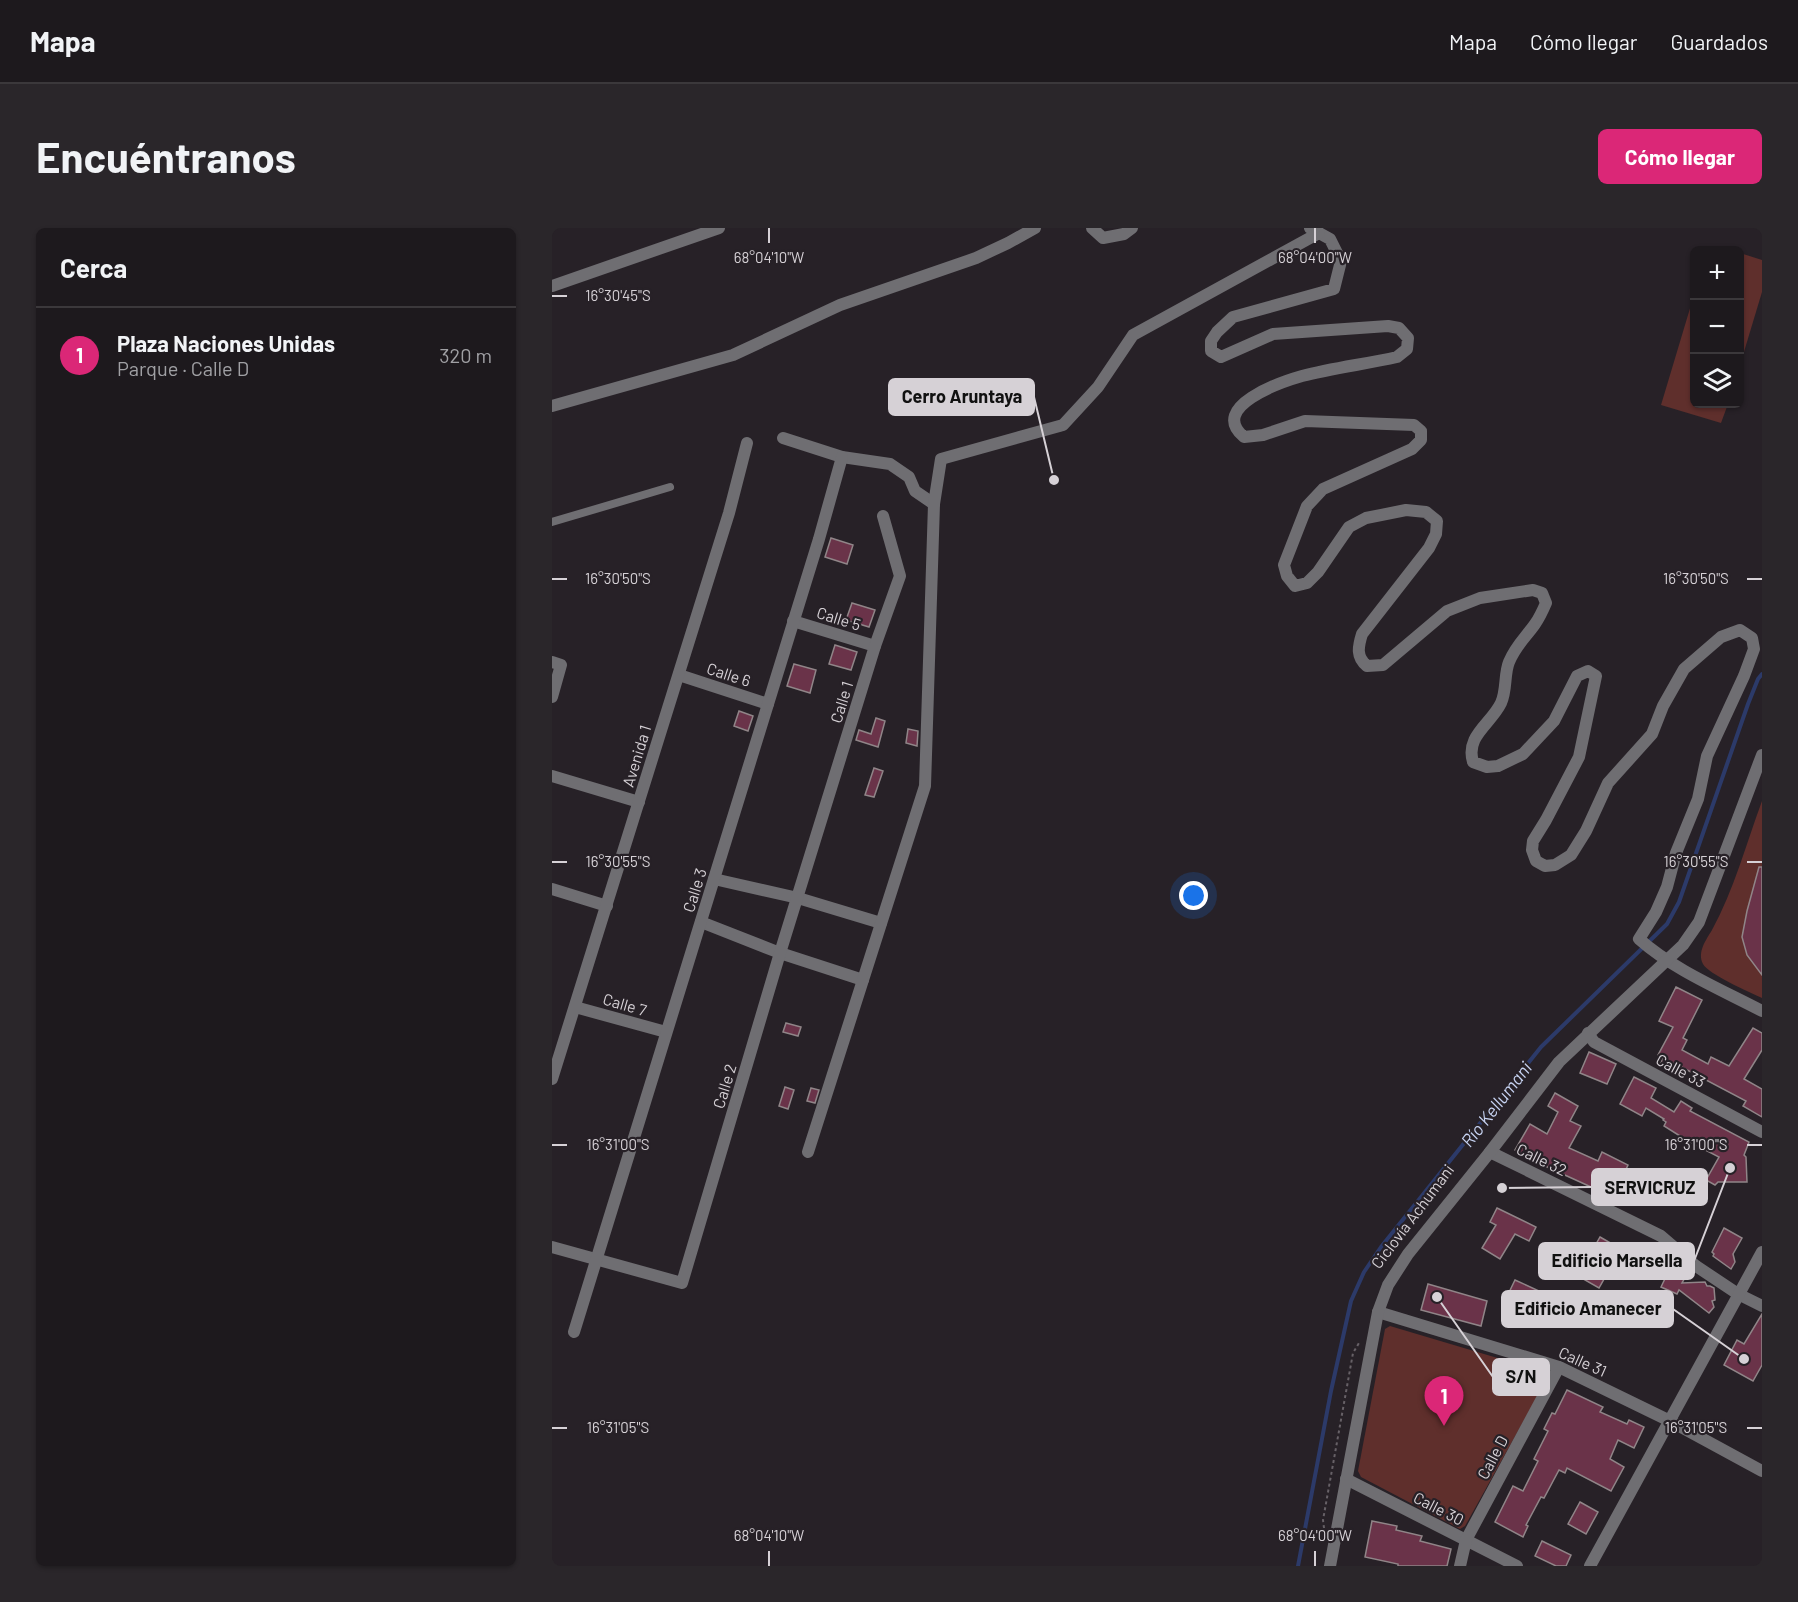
<!DOCTYPE html>
<html lang="es">
<head>
<meta charset="utf-8">
<style>
	:root { --surface:#1d191d; --page:#2a262a; --text:#f1f3f6; --muted:#a0a0a4; --line:#3b383b; --accent:#db2777 }
	body { margin:0; font-family:Barlow,sans-serif; background:var(--page); color:var(--text) }
	.controls { position:absolute; right:18px; top:18px; display:grid; overflow:hidden; border-radius:9px; box-shadow:0 2px 4px #0004 }
	.controls button { width:54px; height:54px; display:grid; place-items:center; padding:0; border:0; border-bottom:2px solid var(--line); background:var(--surface); color:var(--text); font:30px sans-serif }
	.you { position:absolute; left:642px; top:668px; width:21px; height:21px; margin:-15px; border:4px solid #fff; border-radius:50%; background:#1a73e8; box-shadow:0 0 0 9px #1a73e833 }
	.badge { display:grid; place-items:center; width:39px; height:39px; border-radius:50%; background:var(--accent); color:#fff; font-size:20px; font-weight:700 }
	.pin { position:absolute; translate:-50% -50px; filter:drop-shadow(0 2px 3px #0008) }
	.pin::after { content:''; position:absolute; top:32px; width:21px; height:18px; background:inherit; clip-path:polygon(0 0,100% 0,50% 100%) }
	.list { margin:0; padding:0; list-style:none }
	h2 { display:flex; justify-content:space-between; align-items:center; height:78px; margin:0; padding:0 24px; font-size:26px }
	h2 small { font-size:20px; font-weight:400; color:var(--muted) }
	.list li { display:grid; grid-template-columns:39px 1fr auto; gap:18px; align-items:center; box-sizing:border-box; height:96px; padding:0 24px; border-top:2px solid var(--line) }
	.list b { display:block; font-size:22px; white-space:nowrap }
	.list p { margin:0; font-size:20px; white-space:nowrap; color:var(--muted) }
	.list em { font-size:20px; font-style:normal; color:var(--muted) }
	.icon { flex:none; width:33px; height:33px; fill:none; stroke:currentColor; stroke-width:2; stroke-linecap:round; stroke-linejoin:round }
	.map { position:relative; flex:none; width:1210px; height:1338px; overflow:hidden; border-radius:9px }
	header { display:flex; align-items:center; gap:36px; box-sizing:border-box; height:84px; padding:0 30px; background:var(--surface); border-bottom:2px solid var(--line) }
	header strong { font-size:28px }
	nav { display:flex; gap:33px; margin-inline-start:auto; font-size:21px }
	.intro { display:flex; align-items:center; justify-content:space-between; box-sizing:border-box; height:144px; padding:0 36px }
	h1 { margin:0; font-size:42px }
	.button { padding:15px 27px; border-radius:9px; background:var(--accent); color:#fff; font-size:21px; font-weight:700 }
	main { display:flex; gap:36px; padding:0 36px }
	aside { flex:1; background:var(--surface); border-radius:9px; box-shadow:0 2px 4px #0004 }
	.map>svg:first-child { display:block }
	.green { fill:#5f2f2c }
	.lines { fill:none; stroke-linecap:round; stroke-linejoin:round }
	.stream { stroke:#2c3a69; stroke-width:4 }
	.building { fill:#6a3349; stroke:#908588; stroke-width:1.5 }
	.path { stroke:#676167; stroke-width:2; stroke-dasharray:3 3; stroke-linecap:butt }
	.service { stroke:#6f6e72; stroke-width:8 }
	.minor { stroke:#6f6e72; stroke-width:12 }
	.tertiary { stroke:#6f6e72; stroke-width:12 }
	.ticks { fill:none; stroke:#d6d1d6; stroke-width:2 }
	.labels { text-anchor:middle; dominant-baseline:central; stroke-width:4.5; stroke-linejoin:round; paint-order:stroke }
	.street-label { font-size:16px; fill:#d6d1d6; stroke:#272127 }
	.water-label { font-size:18px; font-style:italic; fill:#c7d3f2; stroke:#272127 }
	.ticks-label { font-size:15px; text-anchor:middle; fill:#d6d1d6; stroke:#272127; stroke-width:4.5; stroke-linejoin:round; paint-order:stroke }
	.leader { fill:none; stroke:#d6d1d6; stroke-width:2 }
	.callout-dot { fill:#d6d1d6; stroke:#272127; stroke-width:2 }
	.callout { fill:#d6d1d6; stroke:#d6d1d6; stroke-width:2 }
	.callout-label { font-size:18px; text-anchor:middle; font-weight:bold; fill:#111 }
</style>
</head>
<body>
<header>
<strong>Mapa</strong>
<nav><a>Mapa</a><a>Cómo llegar</a><a>Guardados</a></nav>
</header>
<div class="intro"><h1>Encuéntranos</h1><a class="button">Cómo llegar</a></div>
<main>
<aside>
<h2>Cerca<small></small></h2>
<ul class="list">
<li><span class="badge">1</span><div><b>Plaza Naciones Unidas</b><p>Parque · Calle D</p></div><em>320 m</em></li>
</ul>
</aside>
<div class="map">
<svg width="1210" height="1338" viewBox="0 0 1210 1338">
	<rect width="100%" height="100%" fill="#272127"/>
	<!-- green -->
	<g class="green">
		<polygon points="1188,25 1210,32 1210,64 1188,137"/>
		<polygon points="1142,67 1142,176 1176,176 1169,195 1109,177"/>
		<path d="M1210,573V770C1197,764 1156,746 1151,736C1145,724 1154,712 1160,702C1182,662 1194,616 1210,573Z"/>
		<polygon points="838,1098 989,1143 993,1148 994,1153 913,1298 908,1301 809,1249 806,1243 833,1101"/>
	</g>
	<g class="lines">
		<!-- stream -->
		<polyline class="stream" points="746,1338 779,1163 799,1073 812,1044 829,1019 989,819 1115,696 1127,674 1196,476 1206,451 1210,446"/>
	</g>
	<!-- building -->
	<g class="building">
		<polygon points="279,310 301,317 295,336 273,329"/>
		<polygon points="300,375 323,382 317,399 294,392"/>
		<polygon points="283,417 305,424 299,442 277,436"/>
		<polygon points="242,436 264,442 258,465 235,458"/>
		<polygon points="187,483 201,488 196,503 182,498"/>
		<polygon points="324,490 333,493 326,519 304,512 307,502 319,506"/>
		<polygon points="356,501 366,503 365,518 354,515"/>
		<polygon points="322,540 331,543 322,569 313,567"/>
		<polygon points="1207,639 1210,639 1210,747 1195,727 1190,709 1195,683"/>
		<polygon points="1124,759 1150,772 1131,810 1135,812 1130,822 1156,836 1159,829 1177,838 1201,800 1210,805 1210,822 1192,851 1210,861 1210,889 1191,878 1194,873 1122,835 1118,842 1108,837 1111,830 1106,827 1121,799 1107,793"/>
		<polygon points="234,795 249,799 246,808 231,804"/>
		<polygon points="1037,824 1064,836 1055,856 1028,845"/>
		<polygon points="1082,849 1104,860 1099,870 1122,884 1129,873 1140,880 1138,883 1197,914 1192,927 1194,929 1195,954 1166,954 1163,957 1154,952 1167,929 1136,913 1112,898 1114,894 1111,892 1112,891 1094,880 1090,888 1068,876"/>
		<polygon points="233,859 242,862 236,881 227,878"/>
		<polygon points="259,860 267,862 263,875 255,873"/>
		<polygon points="1003,865 1026,878 1018,893 1029,898 1017,920 1046,933 1050,924 1076,937 1061,969 993,938 963,922 978,896 995,906 1006,884 996,878"/>
		<polygon points="945,980 984,999 977,1013 963,1006 948,1031 930,1020 944,997 938,994"/>
		<polygon points="1172,1000 1190,1010 1181,1026 1183,1034 1179,1041 1161,1028 1162,1026 1160,1024"/>
		<polygon points="1048,1009 1069,1021 1047,1060 1026,1048"/>
		<polygon points="1119,1038 1135,1046 1130,1055 1153,1054 1155,1058 1158,1058 1162,1060 1163,1072 1160,1073 1162,1079 1157,1085 1127,1062 1125,1066 1109,1059"/>
		<polygon points="963,1052 998,1068 987,1093 951,1077"/>
		<polygon points="876,1056 935,1073 929,1098 869,1082"/>
		<polygon points="1210,1086 1210,1137 1201,1153 1172,1137 1185,1112 1192,1116"/>
		<polygon points="1015,1162 1051,1179 1048,1184 1075,1196 1077,1192 1092,1199 1082,1220 1066,1212 1058,1231 1072,1239 1059,1263 1015,1240 1013,1245 1007,1242 992,1270 989,1269 974,1297 976,1298 971,1309 943,1294 961,1258 971,1263 986,1233 982,1231 996,1203 992,1201 1000,1185 1003,1186"/>
		<polygon points="1028,1274 1046,1284 1034,1306 1016,1296"/>
		<polygon points="820,1293 845,1298 844,1302 870,1308 868,1313 899,1321 895,1338 846,1338 846,1336 813,1329"/>
		<polygon points="990,1313 1019,1327 1014,1338 1004,1338 983,1328"/>
	</g>
	<g class="lines">
		<!-- path -->
		<polyline class="path" points="772,1300 771,1292 801,1125 807,1115"/>
		<!-- service -->
		<polyline class="service" points="0,294 118,259"/>
		<!-- minor -->
		<g class="minor">
			<polyline points="540,0 551,10 572,6 580,0"/>
			<path d="M758,0L778,11L789,33L782,61L681,89L665,104L659,113V123L669,129L721,106L836,98L847,100L856,110L855,121L845,129C814,136 781,140 750,148C729,154 656,179 692,209L711,207L753,193L862,197L869,203V212L860,221L771,261L755,278L732,337L735,348L743,358L755,355L766,344L797,299L814,290L854,282L874,284L885,293L884,306L877,320L810,406C806,419 804,429 815,438L831,437L895,383L928,370L981,362L990,365L994,375C991,382 988,389 983,396C974,409 964,417 957,434C952,446 955,462 949,475C939,496 913,508 921,534L935,539L946,538L971,526L1002,493L1025,448L1036,443L1044,448L1027,529L994,592L981,613L980,622L984,633L993,638L1003,637L1019,627L1034,603L1056,555L1100,506L1111,478L1132,441L1169,409L1188,402L1200,410L1202,421L1192,448L1155,528L1146,571L1124,625L1115,659L1104,684L1087,711C1122,742 1168,761 1210,783"/>
			<polyline points="0,58 167,0"/>
			<polyline points="0,178 181,127 288,77 424,30 456,15 483,0"/>
			<polyline points="231,210 290,229 338,236 357,249 363,263 382,276"/>
			<polyline points="241,393 323,418"/>
			<polyline points="0,434 9,437 0,469"/>
			<polyline points="127,447 216,476"/>
			<polyline points="0,548 87,574"/>
			<polyline points="162,651 246,670 329,695"/>
			<polyline points="0,661 55,678"/>
			<polyline points="149,694 228,725 311,752"/>
			<polyline points="23,779 114,804"/>
			<polyline points="1036,805 1042,814 1210,904"/>
			<polyline points="0,851 177,285 195,215"/>
			<polyline points="256,924 373,558 382,276 389,231 511,197 546,159 581,107 767,5"/>
			<polyline points="938,924 1109,1008 1144,1038 1186,1066 1210,1078"/>
			<polyline points="0,1019 130,1055 228,725 323,418 348,348 331,288"/>
			<polyline points="826,1084 1007,1139 1118,1193 1210,1243"/>
			<polyline points="22,1104 267,311 290,229"/>
			<polyline points="794,1251 965,1338"/>
			<polyline points="908,1338 914,1312 1007,1139"/>
			<polyline points="1038,1338 1210,1024"/>
		</g>
		<!-- tertiary -->
		<polyline class="tertiary" points="778,1338 826,1084 836,1057 856,1026 938,924 1007,834 1131,717 1147,694 1210,527"/>
	</g>
	<!-- ticks -->
	<path class="ticks" d="M217,0V15M763,0V15M0,68H15M0,351H15M1195,351H1210M0,634H15M1195,634H1210M0,917H15M1195,917H1210M0,1200H15M1195,1200H1210M217,1323V1338M763,1323V1338"/>
	<g class="labels">
		<!-- street labels -->
		<g class="street-label">
			<text transform="translate(287 390) rotate(17)">Calle 5</text>
			<text transform="translate(177 446) rotate(18)">Calle 6</text>
			<text transform="translate(289 474) rotate(-73)">Calle 1</text>
			<text transform="translate(84 528) rotate(-73)">Avenida 1</text>
			<text transform="translate(142 662) rotate(-73)">Calle 3</text>
			<text transform="translate(73 776) rotate(16)">Calle 7</text>
			<text transform="translate(1129 842) rotate(28)">Calle 33</text>
			<text transform="translate(172 858) rotate(-73)">Calle 2</text>
			<text transform="translate(990 931) rotate(26)">Calle 32</text>
			<text transform="translate(860 988) rotate(-53)">Ciclovía Achumani</text>
			<text transform="translate(1031 1133) rotate(24)">Calle 31</text>
			<text transform="translate(940 1229) rotate(-62)">Calle D</text>
			<text transform="translate(887 1280) rotate(27)">Calle 30</text>
		</g>
		<!-- water labels -->
		<g class="water-label">
			<text transform="translate(944 876) rotate(-52)">Río Kellumani</text>
		</g>
	</g>
	<g class="ticks-label">
		<text x="217" y="35">68°04'10"W</text>
		<text x="763" y="35">68°04'00"W</text>
		<text x="66" y="73">16°30'45"S</text>
		<text x="66" y="356">16°30'50"S</text>
		<text x="1144" y="356">16°30'50"S</text>
		<text x="66" y="639">16°30'55"S</text>
		<text x="1144" y="639">16°30'55"S</text>
		<text x="66" y="922">16°31'00"S</text>
		<text x="1144" y="922">16°31'00"S</text>
		<text x="66" y="1205">16°31'05"S</text>
		<text x="1144" y="1205">16°31'05"S</text>
		<text x="217" y="1313">68°04'10"W</text>
		<text x="763" y="1313">68°04'00"W</text>
	</g>
	<!-- callouts -->
	<path class="leader" d="M502 252L482 169M950 960L1040 959M1178 940L1142 1033M1192 1131L1121 1081M885 1069L941 1149"/>
	<g class="callout-dot">
		<circle cx="502" cy="252" r="6"/>
		<circle cx="950" cy="960" r="6"/>
		<circle cx="1178" cy="940" r="6"/>
		<circle cx="1192" cy="1131" r="6"/>
		<circle cx="885" cy="1069" r="6"/>
	</g>
	<g class="callout">
		<rect x="337" y="151" width="145" height="36" rx="6"/>
		<rect x="1040" y="941" width="115" height="36" rx="6"/>
		<rect x="987" y="1015" width="155" height="36" rx="6"/>
		<rect x="950" y="1063" width="171" height="36" rx="6"/>
		<rect x="941" y="1131" width="56" height="36" rx="6"/>
	</g>
	<g class="callout-label">
		<text x="410" y="175">Cerro Aruntaya</text>
		<text x="1098" y="966">SERVICRUZ</text>
		<text x="1065" y="1039">Edificio Marsella</text>
		<text x="1036" y="1087">Edificio Amanecer</text>
		<text x="969" y="1155">S/N</text>
	</g>
</svg>
<div class="controls">
<button>+</button>
<button>−</button>
<button><svg class="icon" aria-label="layers" viewBox="0 0 24 24"><path d="M12 4l9 5-9 5-9-5zM3 14l9 5 9-5"/></svg></button>
</div>
<div class="you"></div>
<div class="pin badge" style="left:892px;top:1198px">1</div>
</div>
</main>
</body>
</html>
